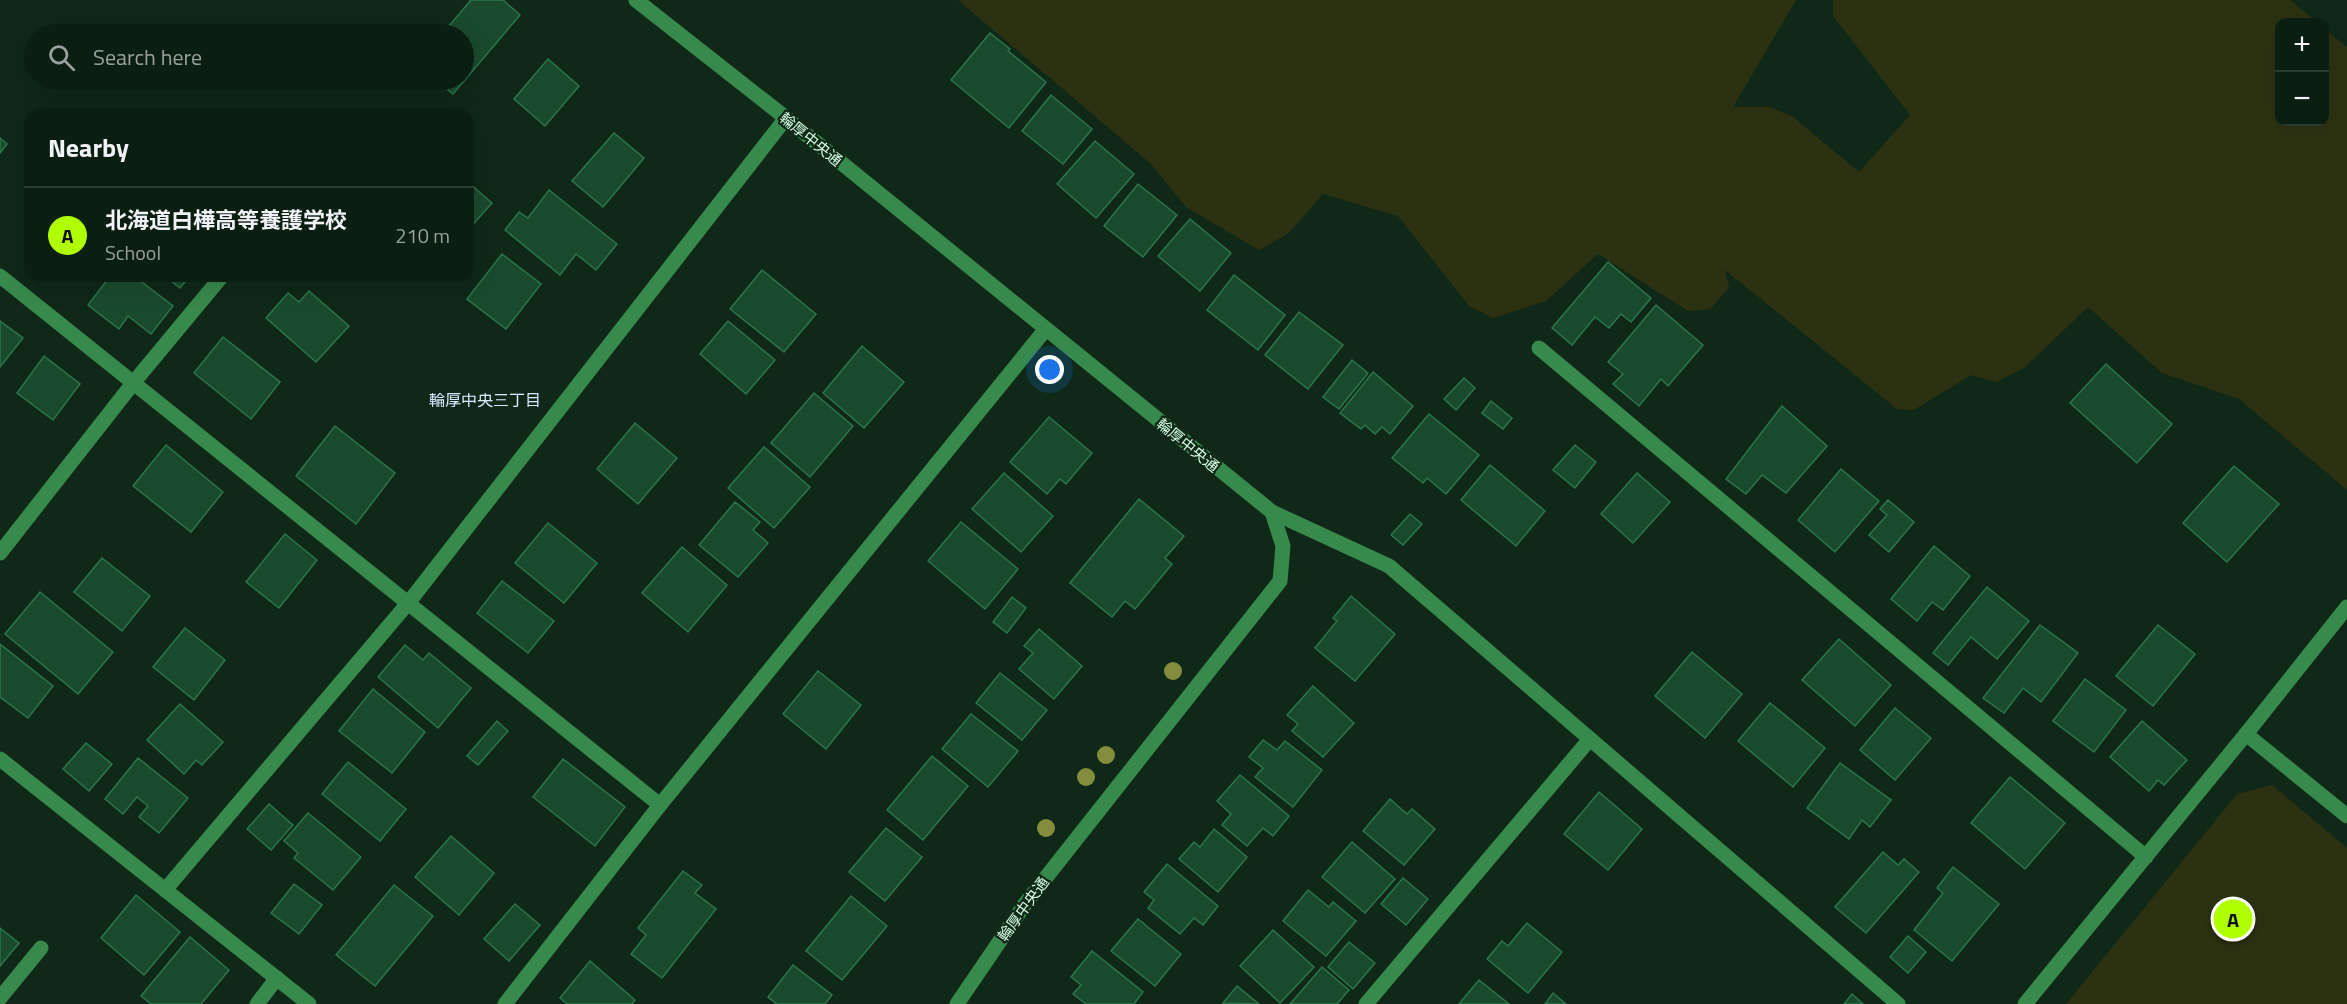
<!DOCTYPE html>
<html lang="en">
<head>
<meta charset="utf-8">
<style>
	:root { --surface:#0b1e12; --page:#192b20; --text:#f1f3f6; --muted:#9aa29f; --line:#2b3c32; --accent:#afff02 }
	body { margin:0; font-family:"Titillium Web","Noto Sans JP",sans-serif; background:var(--page); color:var(--text) }
	.controls { position:absolute; right:18px; top:18px; display:grid; overflow:hidden; border-radius:12px; box-shadow:0 6px 24px #0002 }
	.controls button { width:54px; height:54px; display:grid; place-items:center; padding:0; border:0; border-bottom:2px solid var(--line); background:var(--surface); color:var(--text); font:30px sans-serif }
	.you { position:absolute; left:1050px; top:370px; width:21px; height:21px; margin:-15px; border:4px solid #fff; border-radius:50%; background:#1a73e8; box-shadow:0 0 0 9px #1a73e833 }
	.badge { display:grid; place-items:center; width:39px; height:39px; border-radius:50%; background:var(--accent); color:#111; font-size:20px; font-weight:700 }
	.pin { position:absolute; translate:-50% -50%; border:3px solid #fff; box-shadow:0 2px 6px #0006 }
	.list { margin:0; padding:0; list-style:none }
	h2 { display:flex; justify-content:space-between; align-items:center; height:78px; margin:0; padding:0 24px; font-size:26px }
	h2 small { font-size:20px; font-weight:400; color:var(--muted) }
	.list li { display:grid; grid-template-columns:39px 1fr auto; gap:18px; align-items:center; box-sizing:border-box; height:96px; padding:0 24px; border-top:2px solid var(--line) }
	.list b { display:block; font-size:22px; white-space:nowrap }
	.list p { margin:0; font-size:20px; white-space:nowrap; color:var(--muted) }
	.list em { font-size:20px; font-style:normal; color:var(--muted) }
	.icon { flex:none; width:33px; height:33px; fill:none; stroke:currentColor; stroke-width:2; stroke-linecap:round; stroke-linejoin:round }
	.map { position:relative; flex:none; width:2347px; height:1004px; overflow:hidden }
	.search { position:absolute; background:var(--surface); box-shadow:0 6px 24px #0002; left:24px; top:24px; width:450px; height:66px; display:flex; align-items:center; gap:15px; box-sizing:border-box; padding:0 21px; border-radius:33px; color:var(--muted); font-size:22px }
	.panel { position:absolute; background:var(--surface); box-shadow:0 6px 24px #0002; left:24px; top:108px; width:450px; height:174px; border-radius:18px }
	.map>svg:first-child { display:block }
	.green { fill:#2c3211 }
	.building { fill:#1a4a2e; stroke:#2b764a; stroke-width:1.5 }
	.lines { fill:none; stroke-linecap:round; stroke-linejoin:round }
	.minor { stroke:#38894c; stroke-width:15 }
	.tree { fill:#848d3d }
	.labels { text-anchor:middle; dominant-baseline:central; stroke-width:4.5; stroke-linejoin:round; paint-order:stroke }
	.street-label { font-size:15px; fill:#d6ffe3; stroke:#0f2818 }
	.neighbourhood-label { font-size:16px; fill:#d8e8ff; stroke:#0f2818 }
</style>
</head>
<body>
<div class="map">
<svg width="2347" height="1004" viewBox="0 0 2347 1004">
	<rect width="100%" height="100%" fill="#0f2818"/>
	<!-- green -->
	<g class="green">
		<polygon points="958,0 1796,0 1733,107 1769,107 1793,117 1859,172 1910,115 1833,16 1833,0 2290,0 2317,22 2280,22 2280,122 2324,122 2325,29 2347,47 2347,490 2239,399 2162,373 2088,307 2024,368 1996,382 1971,375 1914,410 1897,409 1725,270 1729,288 1710,309 1688,311 1598,254 1546,301 1493,318 1469,306 1398,216 1323,194 1289,233 1259,250 1186,207 1150,163"/>
		<polygon points="2272,785 2347,848 2347,1004 2066,1004 2237,794"/>
	</g>
	<!-- building -->
	<g class="building">
		<polygon points="471,0 503,0 520,15 453,94 436,80 464,80 464,34 442,34"/>
		<polygon points="990,33 1010,49 1008,51 1046,82 1009,128 951,80"/>
		<polygon points="548,59 579,86 545,126 514,99"/>
		<polygon points="1051,95 1092,129 1063,164 1022,131"/>
		<polygon points="614,133 644,158 603,207 572,181"/>
		<polygon points="0,138 7,144 0,153"/>
		<polygon points="1095,141 1134,174 1096,218 1057,184"/>
		<polygon points="468,182 492,203 468,230"/>
		<polygon points="1138,184 1177,215 1143,257 1104,226"/>
		<polygon points="549,190 617,244 596,270 576,254 560,275 505,230 519,212 528,218"/>
		<polygon points="1190,219 1231,253 1200,291 1158,256"/>
		<polygon points="502,254 541,284 506,329 467,299"/>
		<polygon points="1608,262 1651,298 1631,322 1621,314 1609,328 1595,317 1572,345 1552,328"/>
		<polygon points="762,270 816,314 784,352 730,309"/>
		<polygon points="1234,275 1285,315 1258,350 1207,310"/>
		<polygon points="110,276 134,276 173,306 151,334 128,316 119,329 88,305"/>
		<polygon points="165,276 190,276 180,288"/>
		<polygon points="309,291 349,326 316,362 266,318 288,293 299,302"/>
		<polygon points="1656,305 1703,345 1668,386 1661,379 1639,406 1613,384 1623,374 1608,362"/>
		<polygon points="1299,312 1343,345 1308,389 1265,355"/>
		<polygon points="0,321 23,338 0,367"/>
		<polygon points="728,321 775,360 746,394 700,354"/>
		<polygon points="223,337 280,382 251,419 194,373"/>
		<polygon points="862,346 904,382 864,428 823,393"/>
		<polygon points="44,356 80,384 53,420 17,393"/>
		<polygon points="1352,360 1368,373 1339,409 1323,397"/>
		<polygon points="2106,364 2172,424 2137,463 2070,403"/>
		<polygon points="1373,372 1413,406 1390,434 1382,427 1375,434 1365,425 1361,429 1340,413"/>
		<polygon points="1464,378 1475,388 1456,410 1444,399"/>
		<polygon points="814,393 853,426 810,477 771,443"/>
		<polygon points="1491,401 1512,418 1503,429 1482,413"/>
		<polygon points="1782,406 1827,446 1786,493 1762,475 1746,494 1726,479"/>
		<polygon points="1429,414 1479,455 1446,494 1427,478 1423,483 1392,458"/>
		<polygon points="1049,417 1092,453 1066,484 1060,479 1047,494 1010,462"/>
		<polygon points="635,423 677,458 638,504 597,469"/>
		<polygon points="335,426 395,473 356,524 296,476"/>
		<polygon points="166,445 223,492 191,532 133,486"/>
		<polygon points="1575,445 1596,462 1575,488 1553,470"/>
		<polygon points="764,447 810,487 774,528 728,488"/>
		<polygon points="1490,465 1545,511 1516,546 1461,500"/>
		<polygon points="2234,466 2279,504 2227,562 2183,523"/>
		<polygon points="1841,469 1879,501 1835,552 1798,520"/>
		<polygon points="1004,473 1053,516 1021,552 972,509"/>
		<polygon points="1637,473 1670,502 1633,543 1601,514"/>
		<polygon points="1139,499 1184,536 1165,558 1172,564 1135,609 1125,601 1112,617 1070,583"/>
		<polygon points="1888,500 1914,522 1889,552 1869,535 1887,515 1880,509"/>
		<polygon points="735,502 760,522 753,530 768,543 738,577 699,545"/>
		<polygon points="1410,514 1422,524 1403,545 1391,535"/>
		<polygon points="961,522 1018,569 985,609 928,561"/>
		<polygon points="548,523 597,563 564,603 515,563"/>
		<polygon points="285,534 317,560 279,608 246,582"/>
		<polygon points="1934,546 1970,576 1943,610 1932,602 1917,621 1891,599"/>
		<polygon points="682,547 727,585 688,632 642,593"/>
		<polygon points="102,558 150,596 122,631 74,592"/>
		<polygon points="502,581 554,621 528,653 477,613"/>
		<polygon points="1987,587 2029,621 1997,659 1971,637 1948,665 1933,653"/>
		<polygon points="40,592 113,652 78,694 5,634"/>
		<polygon points="1351,596 1395,634 1355,681 1315,648 1337,621 1333,618"/>
		<polygon points="1012,597 1026,608 1007,633 993,622"/>
		<polygon points="2040,625 2078,653 2041,702 2023,688 2004,713 1983,698"/>
		<polygon points="2158,625 2195,654 2153,706 2116,676"/>
		<polygon points="185,628 225,660 194,700 153,667"/>
		<polygon points="1039,629 1082,666 1054,699 1019,669 1033,653 1024,646"/>
		<polygon points="1839,639 1891,685 1855,726 1802,680"/>
		<polygon points="0,644 53,686 28,718 0,697"/>
		<polygon points="405,645 423,660 429,653 471,688 438,728 378,677"/>
		<polygon points="1692,652 1742,694 1705,738 1655,696"/>
		<polygon points="818,671 861,705 826,749 783,714"/>
		<polygon points="1000,673 1047,710 1022,740 976,703"/>
		<polygon points="2085,679 2126,710 2094,752 2053,721"/>
		<polygon points="1313,686 1354,723 1323,757 1292,731 1298,724 1287,715"/>
		<polygon points="373,689 425,732 392,773 339,731"/>
		<polygon points="1770,703 1825,748 1793,787 1738,741"/>
		<polygon points="180,704 223,742 202,765 196,760 184,774 147,740"/>
		<polygon points="1895,708 1931,738 1895,780 1860,750"/>
		<polygon points="971,714 1018,751 988,787 942,749"/>
		<polygon points="497,721 508,731 478,765 467,756"/>
		<polygon points="2142,721 2187,760 2164,785 2158,780 2149,791 2110,757"/>
		<polygon points="1263,740 1277,750 1285,741 1322,770 1293,807 1255,777 1263,768 1249,757"/>
		<polygon points="86,743 112,764 89,791 63,769"/>
		<polygon points="932,756 968,786 923,840 887,810"/>
		<polygon points="138,758 188,798 159,833 139,817 148,806 137,797 123,814 105,799"/>
		<polygon points="563,759 625,807 595,846 533,797"/>
		<polygon points="348,762 406,809 380,841 322,794"/>
		<polygon points="1840,763 1891,800 1870,827 1862,820 1849,839 1807,808"/>
		<polygon points="1240,775 1289,816 1273,836 1263,828 1247,846 1222,825 1231,814 1217,801"/>
		<polygon points="2010,777 2065,823 2025,869 1971,823"/>
		<polygon points="1599,792 1642,829 1608,870 1564,834"/>
		<polygon points="1390,799 1407,814 1412,809 1435,829 1404,865 1363,831"/>
		<polygon points="269,804 293,825 271,850 247,829"/>
		<polygon points="308,813 361,857 333,890 294,858 298,853 284,841"/>
		<polygon points="886,828 922,857 885,901 849,872"/>
		<polygon points="1214,829 1247,857 1218,892 1179,859 1194,842 1200,847"/>
		<polygon points="451,836 494,873 459,915 415,877"/>
		<polygon points="1352,842 1395,879 1365,913 1322,877"/>
		<polygon points="1883,852 1898,865 1904,859 1919,872 1866,933 1835,907"/>
		<polygon points="1167,864 1218,906 1203,925 1194,918 1180,934 1148,908 1154,900 1144,892"/>
		<polygon points="1953,867 1999,904 1952,961 1914,930 1943,893 1937,888"/>
		<polygon points="683,871 702,885 695,893 716,909 662,978 631,954 646,935 638,928"/>
		<polygon points="1403,878 1428,899 1406,925 1381,904"/>
		<polygon points="294,884 322,905 299,934 271,913"/>
		<polygon points="394,885 433,916 375,986 336,955"/>
		<polygon points="1308,890 1329,907 1333,902 1356,921 1326,956 1283,921"/>
		<polygon points="136,895 180,932 144,975 101,938"/>
		<polygon points="851,896 887,926 842,980 806,951"/>
		<polygon points="515,904 540,925 509,961 484,939"/>
		<polygon points="1138,919 1181,954 1155,986 1111,951"/>
		<polygon points="1527,923 1562,952 1528,993 1487,959 1502,941 1508,946"/>
		<polygon points="0,928 19,943 0,966"/>
		<polygon points="1273,930 1314,967 1280,1003 1240,966"/>
		<polygon points="1908,936 1926,952 1908,973 1890,957"/>
		<polygon points="190,937 229,970 201,1004 151,1004 141,996"/>
		<polygon points="1349,942 1375,963 1353,989 1328,967"/>
		<polygon points="1092,951 1143,992 1134,1004 1086,1004 1073,994 1081,985 1071,977"/>
		<polygon points="590,961 635,1000 632,1004 567,1004 560,998"/>
		<polygon points="793,965 832,995 825,1004 777,1004 768,997"/>
		<polygon points="1322,967 1349,990 1337,1004 1290,1004"/>
		<polygon points="1479,980 1509,1004 1459,1004"/>
		<polygon points="1237,986 1259,1004 1223,1003"/>
		<polygon points="1553,993 1566,1004 1545,1004"/>
		<polygon points="1852,994 1863,1004 1844,1004"/>
	</g>
	<g class="lines">
		<!-- minor -->
		<g class="minor">
			<polyline points="636,0 786,118 1272,512 1283,546 1280,581 1025,904 957,1004"/>
			<polyline points="0,276 660,805"/>
			<polyline points="1539,348 2146,857"/>
			<polyline points="1272,512 1389,566 1898,1004"/>
			<polyline points="0,553 134,382 222,276"/>
			<polyline points="2246,734 2347,816"/>
			<polyline points="0,759 309,1004"/>
			<polyline points="165,890 409,602 786,118"/>
			<polyline points="0,998 41,948"/>
			<polyline points="257,1004 277,978"/>
			<polyline points="505,1004 660,805 1045,330"/>
			<polyline points="1366,1004 1590,739"/>
			<polyline points="2025,1004 2246,734 2347,607"/>
		</g>
	</g>
	<!-- trees -->
	<g class="tree">
		<circle cx="1173" cy="671" r="9"/>
		<circle cx="1106" cy="755" r="9"/>
		<circle cx="1086" cy="777" r="9"/>
		<circle cx="1046" cy="828" r="9"/>
	</g>
	<g class="labels">
		<!-- street labels -->
		<g class="street-label">
			<text transform="translate(811 139) rotate(39)">輪厚中央通</text>
			<text transform="translate(1188 445) rotate(39)">輪厚中央通</text>
			<text transform="translate(1023 909) rotate(-54)">輪厚中央通</text>
		</g>
		<!-- neighbourhood labels -->
		<g class="neighbourhood-label">
			<text x="485" y="400">輪厚中央三丁目</text>
		</g>
	</g>
</svg>
<div class="controls">
<button>+</button>
<button>−</button>
</div>
<div class="you"></div>
<div class="pin badge" style="left:2233px;top:919px">A</div>
<div class="search"><svg class="icon" aria-label="search" viewBox="0 0 24 24"><circle cx="10" cy="10" r="6"/><path d="M15 15l6 6"/></svg>Search here</div>
<section class="panel">
<h2>Nearby<small></small></h2>
<ul class="list">
<li><span class="badge">A</span><div><b>北海道白樺高等養護学校</b><p>School</p></div><em>210 m</em></li>
</ul>
</section>
</div>
</body>
</html>
